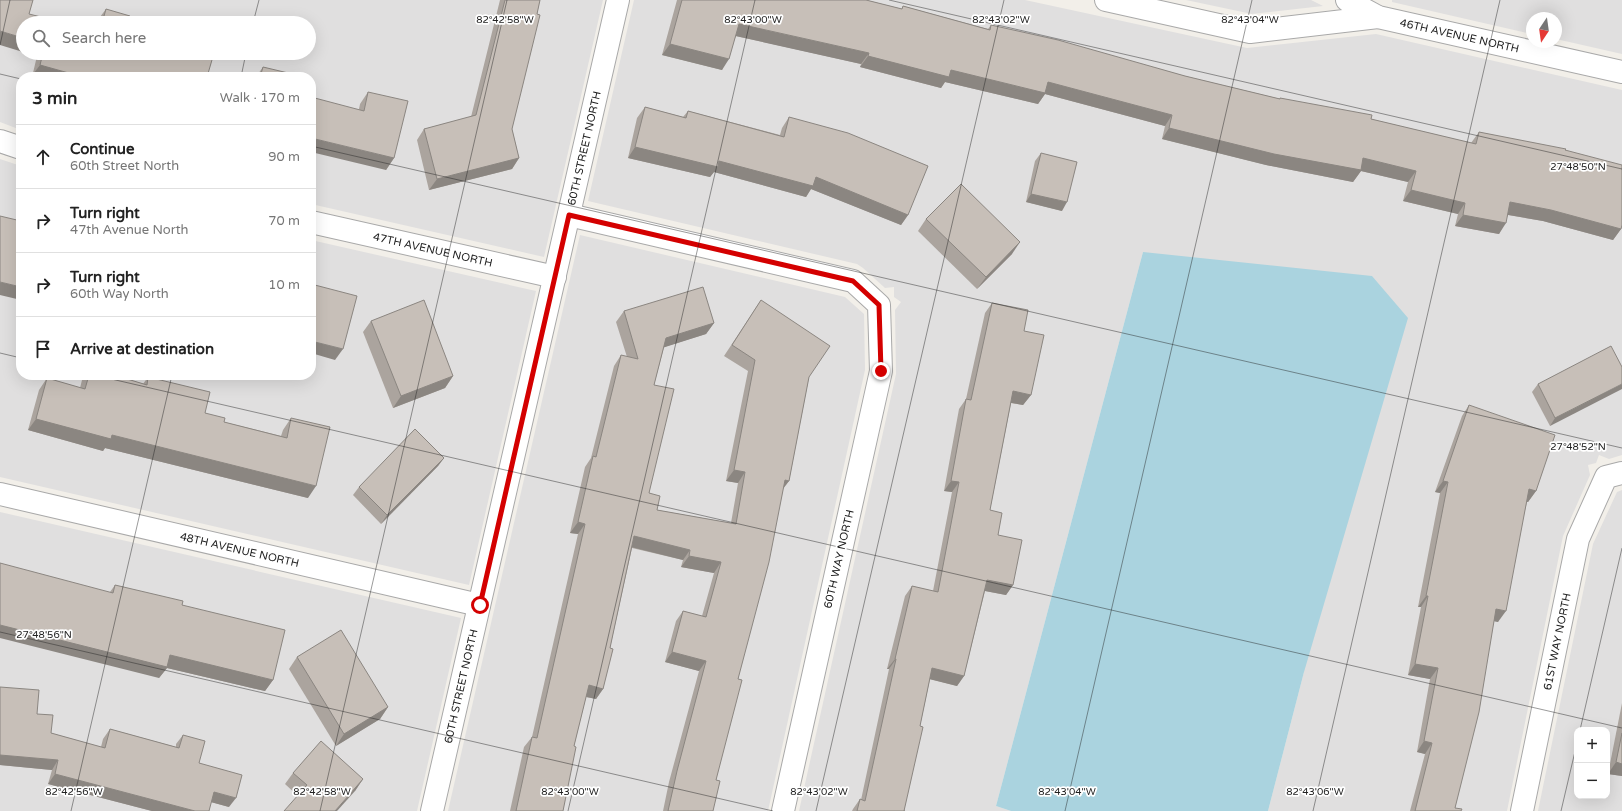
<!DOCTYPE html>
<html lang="en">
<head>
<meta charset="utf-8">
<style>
	:root { --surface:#fff; --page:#f2f2f2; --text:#222; --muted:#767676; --line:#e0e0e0 }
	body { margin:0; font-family:"Varela Round",sans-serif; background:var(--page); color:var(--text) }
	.controls { position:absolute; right:12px; bottom:12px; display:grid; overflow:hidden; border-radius:8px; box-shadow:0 4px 16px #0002 }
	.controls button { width:36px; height:36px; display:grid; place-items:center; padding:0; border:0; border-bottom:1px solid var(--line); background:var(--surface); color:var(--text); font:20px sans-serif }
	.compass { position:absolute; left:1526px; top:12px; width:36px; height:36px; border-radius:50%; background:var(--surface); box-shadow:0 4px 16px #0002; rotate:193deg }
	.stop { position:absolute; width:12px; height:12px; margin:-9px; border:3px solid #d40000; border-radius:50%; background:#fff }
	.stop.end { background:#d40000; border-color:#fff; box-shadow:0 1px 4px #0008 }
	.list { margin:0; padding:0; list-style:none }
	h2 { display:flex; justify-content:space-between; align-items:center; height:52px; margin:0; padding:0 16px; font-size:17px }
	h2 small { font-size:13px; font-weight:400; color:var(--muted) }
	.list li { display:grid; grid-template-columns:26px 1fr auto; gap:12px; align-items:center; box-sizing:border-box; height:64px; padding:0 16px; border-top:1px solid var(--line) }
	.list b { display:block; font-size:15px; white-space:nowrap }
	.list p { margin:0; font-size:13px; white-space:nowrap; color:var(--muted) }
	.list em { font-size:13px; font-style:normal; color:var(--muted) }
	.icon { flex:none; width:22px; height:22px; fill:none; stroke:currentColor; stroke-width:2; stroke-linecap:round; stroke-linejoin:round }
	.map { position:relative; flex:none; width:1622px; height:811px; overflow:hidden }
	.search { position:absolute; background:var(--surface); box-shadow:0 4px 16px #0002; left:16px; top:16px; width:300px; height:44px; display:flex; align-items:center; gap:10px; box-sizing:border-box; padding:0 14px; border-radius:22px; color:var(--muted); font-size:15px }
	.panel { position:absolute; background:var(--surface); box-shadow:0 4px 16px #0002; left:16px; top:72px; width:300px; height:308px; border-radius:16px }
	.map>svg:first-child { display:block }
	.residential { fill:#e0dfdf; fill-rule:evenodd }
	.water { fill:#aad3df }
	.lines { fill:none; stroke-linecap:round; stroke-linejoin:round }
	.minor-casing { stroke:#a9a9a9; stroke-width:24 }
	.tertiary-casing { stroke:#a9a9a9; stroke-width:24 }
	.minor { stroke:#fff; stroke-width:22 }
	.tertiary { stroke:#fff; stroke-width:22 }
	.wall { fill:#aba49e }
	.shaded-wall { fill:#8b8681 }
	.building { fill:#c7bfb8; stroke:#8b8681 }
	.route { stroke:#d40000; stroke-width:5 }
	.ticks { fill:none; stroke:#222; stroke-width:1; stroke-opacity:0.45 }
	.labels { text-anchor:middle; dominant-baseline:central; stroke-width:3.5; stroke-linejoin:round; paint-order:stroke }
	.street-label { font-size:11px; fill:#222; stroke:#fff }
	.ticks-label { font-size:10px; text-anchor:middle; fill:#222; stroke:#fff; stroke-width:3.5; stroke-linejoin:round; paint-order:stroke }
</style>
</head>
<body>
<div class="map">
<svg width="1622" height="811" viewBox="0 0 1622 811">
	<rect width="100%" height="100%" fill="#f2efe9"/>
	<!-- residential -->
	<g class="residential">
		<path d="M0,0H603L544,257L311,204V77H21V130L0,122ZM23,23H309V53H23Z"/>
		<polygon points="634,0 1025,0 1247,48 1376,34 1622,90 1622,455 1609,459 1599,455 1596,463 1588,465 1590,475 1563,536 1507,811 1268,811 1304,672 1143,252 996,806 1011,811 799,811 896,374 895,310 901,302 894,297 894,287 885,288 863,268 857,264 588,201"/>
		<polygon points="1186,0 1311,0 1323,6 1252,14"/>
		<polygon points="1392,0 1622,0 1622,54 1556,39 1556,18 1532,18 1532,34 1392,2"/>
		<polygon points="0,159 21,166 21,375 311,375 311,240 536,291 469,585 0,477"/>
		<polygon points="580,235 845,297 864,314 865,370 768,811 448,811"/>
		<path d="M1622,490V811H1538L1593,544L1617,492ZM1577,730H1607V796H1577Z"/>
		<polygon points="0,512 461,618 417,811 0,811"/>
	</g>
	<!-- water -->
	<polygon class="water" points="1143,252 1372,276 1408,318 1304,672 1268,811 1011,811 996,806"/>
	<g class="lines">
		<defs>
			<g id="minor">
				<polyline points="1106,0 1250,32 1378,17"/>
				<polyline points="0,141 21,148"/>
				<polyline points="569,215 853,281 879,305 881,371 783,811"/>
				<path id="s1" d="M311,222L555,277"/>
				<path id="s2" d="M0,494L479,605"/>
				<path id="s3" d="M432,811L618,0"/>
				<path id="s4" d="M1522,811L1578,539L1606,477L1622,473"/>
			</g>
			<g id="tertiary">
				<path id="s5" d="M1347,0L1378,17L1622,72"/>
			</g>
		</defs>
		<!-- minor casing -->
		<use href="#minor" class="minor-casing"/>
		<!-- tertiary casing -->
		<use href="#tertiary" class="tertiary-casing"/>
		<!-- minor -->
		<use href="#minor" class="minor"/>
		<!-- tertiary -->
		<use href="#tertiary" class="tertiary"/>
	</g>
	<!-- wall -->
	<g class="wall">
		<polygon points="500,0 540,0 512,129 519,158 512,169 429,190 417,140 424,129 471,117"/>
		<polygon points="677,0 866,0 902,9 903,6 988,29 991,25 1185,76 1280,99 1280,98 1371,119 1471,143 1479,132 1565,150 1621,229 1613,240 1543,221 1508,215 1499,234 1455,226 1458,214 1403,201 1408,182 1361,171 1353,182 1266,165 1162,139 1165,126 1045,94 1038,104 945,82 941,88 860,67 861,64 736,36 722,70 662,55"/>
		<polygon points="106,9 128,23 97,23 97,21"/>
		<polygon points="26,53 214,53 32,77 37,56"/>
		<polygon points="263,67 260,77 256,77"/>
		<polygon points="368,92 394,158 386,170 359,109 360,104"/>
		<polygon points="645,107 683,117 688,111 780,135 782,128 789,117 908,215 901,225 811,189 806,197 714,172 710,177 628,158 637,118"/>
		<polygon points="1041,153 1062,211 1026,202 1035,161"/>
		<polygon points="926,219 1012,254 977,289 918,231"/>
		<polygon points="761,300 809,377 789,481 783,489 738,679 716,780 713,811 663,811 669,782 699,671 665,662 676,621 683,611 702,616 714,573 681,567 683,560 632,548 610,648 603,689 596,699 586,697 574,746 563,811 510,811 524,747 532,737 578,534 570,533 585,467 591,458 614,366 621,355 627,357 616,322 624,311 714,323 706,334 664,347 654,385 649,493 657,510 731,523 738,483 726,481 748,371 724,356"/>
		<polygon points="992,303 1024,331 1031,395 1023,405 1011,403 990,510 1013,585 1006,595 985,591 964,676 957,686 930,679 920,726 904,811 905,811 852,811 853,809 860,799 861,800 889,669 887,669 905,596 912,586 933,591 952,492 944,491 959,409 966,399 985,313"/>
		<polygon points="371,321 453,376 445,388 393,408 363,332"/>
		<polygon points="1622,367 1550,426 1532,392 1538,384"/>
		<polygon points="86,375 114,375 143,384 148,377 205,413 224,422 281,436 283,430 291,418 308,498 105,448 103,451 28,430 39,390 47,378 80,388 82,380"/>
		<polygon points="1469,405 1536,491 1528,502 1527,502 1498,622 1494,621 1455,808 1461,811 1410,811 1425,754 1417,752 1430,679 1408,675 1421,607 1418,607 1440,493 1435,492 1462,416"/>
		<polygon points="444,458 438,466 381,524 353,495 359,487"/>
		<polygon points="115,585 182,605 273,680 265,691 167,668 159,678 110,592"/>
		<polygon points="297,657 388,707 380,719 336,746 289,669"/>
		<polygon points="0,687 37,714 51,733 101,747 103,739 110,729 176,747 176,744 183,735 199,763 229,807 211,802 209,811 152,811 48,784 52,770 0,765"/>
		<polygon points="1622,703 1622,776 1608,774"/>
		<polygon points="293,773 363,779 355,791 298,796 285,784"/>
	</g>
	<!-- shaded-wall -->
	<g class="shaded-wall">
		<polygon points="739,24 869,53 861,64 731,35"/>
		<polygon points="0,31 23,38 23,52 0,45"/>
		<polygon points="670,44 729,59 722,70 662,55"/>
		<polygon points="26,53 39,53 37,56"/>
		<polygon points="868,56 951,70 1048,82 1172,115 1165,126 1045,94 1038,104 945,82 941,88 860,67"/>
		<polygon points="40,65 83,77 31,77"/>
		<polygon points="1169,128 1363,158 1416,171 1408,182 1361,171 1353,182 1266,165 1162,139"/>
		<polygon points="311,138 394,158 386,170 311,152"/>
		<polygon points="635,147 816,177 908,215 901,225 811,189 806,197 714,172 710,177 628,158"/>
		<polygon points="519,158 512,169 429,190 437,179"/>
		<polygon points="1411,190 1465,203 1458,214 1403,201"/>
		<polygon points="1031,194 1067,202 1062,211 1026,202"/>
		<polygon points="1510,202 1551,210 1621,229 1613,240 1543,221 1503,214"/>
		<polygon points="1463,215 1506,223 1499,234 1455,226"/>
		<polygon points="1020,242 1012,254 977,289 986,277"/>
		<polygon points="0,282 21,287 21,300 0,295"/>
		<polygon points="714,323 706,334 659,349 666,338"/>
		<polygon points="311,341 343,349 335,360 311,353"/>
		<polygon points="453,376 445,388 393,408 401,396"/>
		<polygon points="1622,384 1622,389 1550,426 1555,418"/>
		<polygon points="1013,391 1031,395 1023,405 1006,402"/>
		<polygon points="36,419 112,435 316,486 308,498 105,448 103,451 28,430"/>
		<polygon points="444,458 438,466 381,524 387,515"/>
		<polygon points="734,470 745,472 738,483 726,481"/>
		<polygon points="785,480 789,481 781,491"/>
		<polygon points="951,481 959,482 952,492 944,491"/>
		<polygon points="1443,481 1448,482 1440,493 1435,492"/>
		<polygon points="1529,489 1536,491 1528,502 1521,500"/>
		<polygon points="578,522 585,524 578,534 570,533"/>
		<polygon points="634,536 690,550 683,560 627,546"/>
		<polygon points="689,556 721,562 714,573 681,567"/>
		<polygon points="987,580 1013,585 1006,595 980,590"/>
		<polygon points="1426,596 1428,596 1421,607 1418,607"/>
		<polygon points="1496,609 1506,611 1498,622 1489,620"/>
		<polygon points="0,625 170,655 273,680 265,691 167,668 159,678 0,638"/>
		<polygon points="672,652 706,661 699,671 665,662"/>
		<polygon points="895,659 896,659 889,669 887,669"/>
		<polygon points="1415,664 1438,668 1430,679 1408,675"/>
		<polygon points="932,668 964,676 957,686 925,678"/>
		<polygon points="589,685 603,689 596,699 582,696"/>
		<polygon points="388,707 380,719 336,746 344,734"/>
		<polygon points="1424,741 1432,743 1425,754 1417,752"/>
		<polygon points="0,755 58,760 52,770 0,765"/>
		<polygon points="1616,762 1622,764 1622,776 1608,774"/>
		<polygon points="55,774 195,811 152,811 48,784"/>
		<polygon points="363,779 355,791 337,811 335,811"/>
		<polygon points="214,792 236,798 229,807 207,801"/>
	</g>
	<!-- building -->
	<g class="building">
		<polygon points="0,0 33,0 29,14 65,23 23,23 23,38 0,31"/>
		<polygon points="505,0 540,0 537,14 540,15 512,129 519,158 437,179 424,129 476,115"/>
		<polygon points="682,0 866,0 902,9 903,6 990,30 991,25 1058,40 1185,76 1280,99 1280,98 1372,115 1371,119 1476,144 1479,132 1566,149 1565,150 1622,165 1622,225 1621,229 1551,210 1510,202 1506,223 1463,215 1465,203 1411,190 1416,171 1363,158 1361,170 1274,154 1169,128 1172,115 1048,82 1045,93 951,70 949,77 868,56 869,53 739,24 729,59 670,44"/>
		<polygon points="106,9 130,16 128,23 102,23"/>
		<polygon points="43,53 214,53 207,77 83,77 40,65"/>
		<polygon points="263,67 305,77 260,77"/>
		<polygon points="368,92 408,101 394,158 311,138 311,97 364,111"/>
		<polygon points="645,107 686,118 688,111 784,137 789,117 848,133 928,166 908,215 816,177 813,186 719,161 718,167 635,147"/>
		<polygon points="1041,153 1077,162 1067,202 1031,194"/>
		<polygon points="961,184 1020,242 986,277 926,219"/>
		<polygon points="0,216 21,221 21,287 0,282"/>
		<polygon points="311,284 357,296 343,349 311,341"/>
		<polygon points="703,287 714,323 666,338 654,385 674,389 649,493 660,496 657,510 736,524 745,472 734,470 755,360 732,345 761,300 830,346 809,377 789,481 785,480 769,562 738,679 742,680 716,780 720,781 713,811 668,811 677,771 706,661 672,652 683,611 706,617 721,562 689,556 690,550 634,536 610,648 613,649 603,689 589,685 574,746 576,747 563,811 516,811 532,737 537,738 585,524 578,522 593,456 596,457 621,355 638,359 624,311"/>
		<polygon points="424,300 453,376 401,396 371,321"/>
		<polygon points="992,303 1028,310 1024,331 1044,335 1031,395 1013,391 990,510 1002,513 998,535 1022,540 1013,585 987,580 964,676 932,668 920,726 923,727 904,811 905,811 857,811 860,799 865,801 896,659 895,659 912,586 938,592 959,482 951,481 966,399 971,400"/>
		<polygon points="1611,346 1622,367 1622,384 1555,418 1538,384"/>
		<polygon points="89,375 114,375 147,385 148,377 210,392 205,413 225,418 224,422 287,438 291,418 330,427 316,486 112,435 111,439 36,419 47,378 85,389"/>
		<polygon points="1469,405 1555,435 1536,491 1529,489 1506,611 1496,609 1479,712 1455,808 1462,809 1461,811 1415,811 1432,743 1424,741 1438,668 1415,664 1428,596 1426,596 1448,482 1443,481"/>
		<polygon points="415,429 444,458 387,515 359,487"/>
		<polygon points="0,563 113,593 115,585 183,601 182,605 285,630 273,680 170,655 167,667 0,625"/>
		<polygon points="341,630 388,707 344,734 297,657"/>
		<polygon points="0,687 39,690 37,714 53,715 51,733 105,748 110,729 179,748 183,735 205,741 199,763 242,775 236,798 214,792 209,811 195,811 55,774 58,760 0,755"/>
		<polygon points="1622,733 1622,764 1616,762"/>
		<polygon points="321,741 363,779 335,811 284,811 307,785 293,773"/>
	</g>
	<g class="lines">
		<!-- route -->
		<polyline class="route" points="480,605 569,215 853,281 879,305 881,371"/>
	</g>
	<!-- ticks -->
	<path class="ticks" d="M889,0L1622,169M253,23L259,0M0,45L10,0M0,74L21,79M241,77L246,53M311,146L1622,448M0,353L21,358M94,375L1622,728M0,632L773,811M1580,730L1622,548M71,811L172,375M320,811L507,0M568,811L755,0M816,811L1004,0M1065,811L1252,0M1313,811L1500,0M1561,811L1577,743"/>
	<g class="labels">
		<!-- street labels -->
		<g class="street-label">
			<text stroke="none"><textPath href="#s5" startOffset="119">46TH AVENUE NORTH</textPath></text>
			<text stroke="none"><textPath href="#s3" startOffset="680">60TH STREET NORTH</textPath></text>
			<text stroke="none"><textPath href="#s1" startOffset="125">47TH AVENUE NORTH</textPath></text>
			<text stroke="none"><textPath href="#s2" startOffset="246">48TH AVENUE NORTH</textPath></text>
			<text transform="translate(839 559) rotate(-77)">60TH WAY NORTH</text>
			<text stroke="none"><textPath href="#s4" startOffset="173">61ST WAY NORTH</textPath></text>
			<text stroke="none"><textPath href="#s3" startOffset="128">60TH STREET NORTH</textPath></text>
		</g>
	</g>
	<g class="ticks-label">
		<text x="505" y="23">82°42'58"W</text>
		<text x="753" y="23">82°43'00"W</text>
		<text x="1001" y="23">82°43'02"W</text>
		<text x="1250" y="23">82°43'04"W</text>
		<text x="1578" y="170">27°48'50"N</text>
		<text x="1578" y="450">27°48'52"N</text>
		<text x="44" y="638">27°48'56"N</text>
		<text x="74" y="795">82°42'56"W</text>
		<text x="322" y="795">82°42'58"W</text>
		<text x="570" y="795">82°43'00"W</text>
		<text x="819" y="795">82°43'02"W</text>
		<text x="1067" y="795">82°43'04"W</text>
		<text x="1315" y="795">82°43'06"W</text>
	</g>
</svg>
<div class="controls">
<button>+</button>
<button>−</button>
</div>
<svg class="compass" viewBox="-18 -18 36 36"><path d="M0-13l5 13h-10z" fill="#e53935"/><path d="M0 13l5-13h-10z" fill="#767676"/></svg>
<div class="stop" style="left:480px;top:605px"></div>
<div class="stop end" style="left:881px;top:371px"></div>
<div class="search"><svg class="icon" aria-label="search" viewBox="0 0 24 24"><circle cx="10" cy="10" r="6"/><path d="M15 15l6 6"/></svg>Search here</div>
<section class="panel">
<h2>3 min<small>Walk · 170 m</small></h2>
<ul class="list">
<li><svg class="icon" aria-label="ahead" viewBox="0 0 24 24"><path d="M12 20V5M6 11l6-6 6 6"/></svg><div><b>Continue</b><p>60th Street North</p></div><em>90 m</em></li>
<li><svg class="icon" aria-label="right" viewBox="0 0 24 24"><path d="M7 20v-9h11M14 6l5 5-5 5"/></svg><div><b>Turn right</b><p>47th Avenue North</p></div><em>70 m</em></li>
<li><svg class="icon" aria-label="right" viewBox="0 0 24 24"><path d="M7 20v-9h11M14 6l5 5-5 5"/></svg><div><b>Turn right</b><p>60th Way North</p></div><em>10 m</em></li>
<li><svg class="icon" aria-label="arrive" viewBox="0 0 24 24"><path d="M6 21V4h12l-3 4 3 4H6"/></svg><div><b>Arrive at destination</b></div></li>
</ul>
</section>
</div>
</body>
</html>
